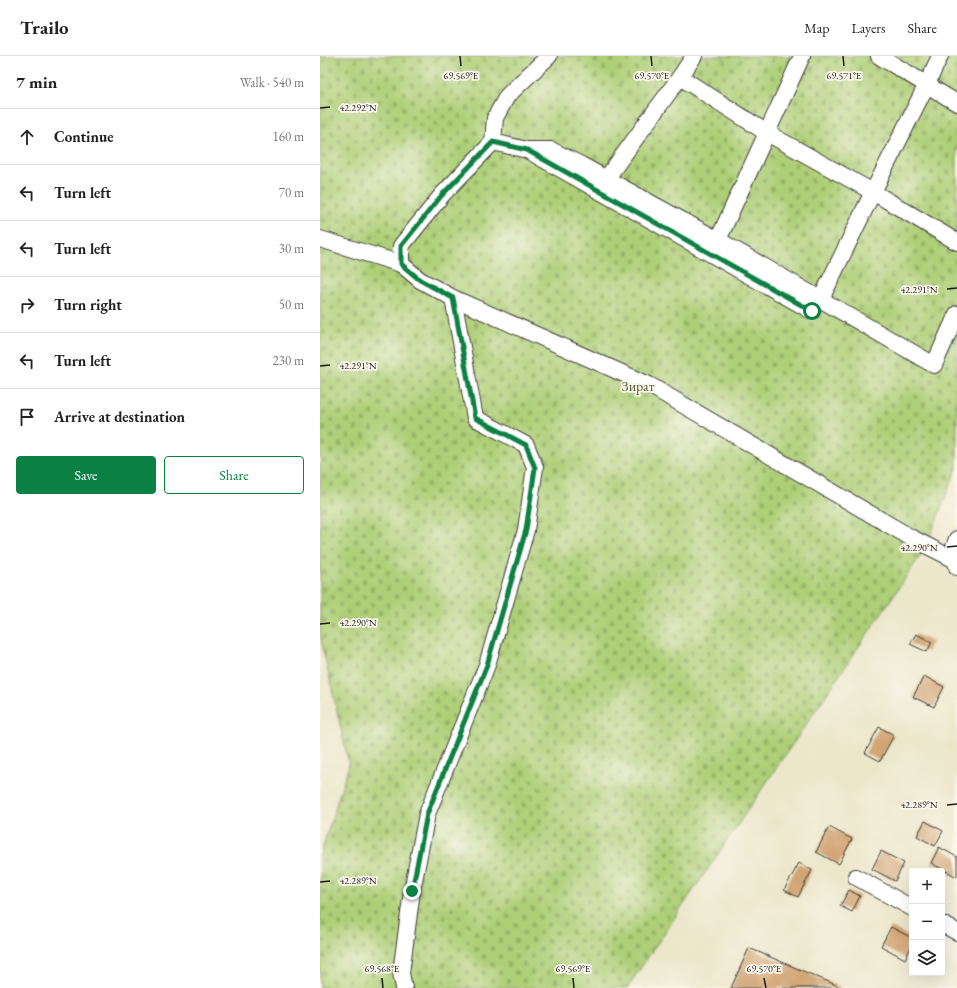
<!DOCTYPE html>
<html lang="en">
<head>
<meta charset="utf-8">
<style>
	:root { --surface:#fff; --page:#f2f2f2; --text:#222; --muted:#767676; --line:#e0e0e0; --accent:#0b8043 }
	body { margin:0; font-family:"EB Garamond",serif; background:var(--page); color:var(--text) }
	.controls { position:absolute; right:12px; bottom:12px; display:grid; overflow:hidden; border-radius:4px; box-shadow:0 4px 16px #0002 }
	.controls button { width:36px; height:36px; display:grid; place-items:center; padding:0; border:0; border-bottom:1px solid var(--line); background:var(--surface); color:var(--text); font:20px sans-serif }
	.stop { position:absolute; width:12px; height:12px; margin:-9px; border:3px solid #0b8043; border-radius:50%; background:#fff }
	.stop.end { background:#0b8043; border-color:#fff; box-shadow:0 1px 4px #0008 }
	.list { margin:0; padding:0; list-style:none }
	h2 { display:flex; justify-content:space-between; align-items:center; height:52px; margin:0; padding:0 16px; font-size:17px }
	h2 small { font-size:13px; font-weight:400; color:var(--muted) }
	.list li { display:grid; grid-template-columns:26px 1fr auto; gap:12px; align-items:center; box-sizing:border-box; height:56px; padding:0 16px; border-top:1px solid var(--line) }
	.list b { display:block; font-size:15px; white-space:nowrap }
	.list em { font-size:13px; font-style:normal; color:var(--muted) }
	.actions { display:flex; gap:8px; padding:12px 16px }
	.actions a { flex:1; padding:9px 0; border:1px solid var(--accent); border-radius:4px; text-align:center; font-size:14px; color:var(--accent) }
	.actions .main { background:var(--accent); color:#fff }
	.icon { flex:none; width:22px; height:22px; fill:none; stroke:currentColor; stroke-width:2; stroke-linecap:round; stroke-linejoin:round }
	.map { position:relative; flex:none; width:637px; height:932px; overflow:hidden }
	header { display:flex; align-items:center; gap:24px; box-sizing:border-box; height:56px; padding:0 20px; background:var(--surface); border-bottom:1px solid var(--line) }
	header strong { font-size:19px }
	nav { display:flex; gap:22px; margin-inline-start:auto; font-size:14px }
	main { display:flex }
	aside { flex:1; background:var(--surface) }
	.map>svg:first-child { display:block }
	.cemetery { fill:url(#cemetery-stones); stroke:#65764a }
	.building { fill:#d2a574 }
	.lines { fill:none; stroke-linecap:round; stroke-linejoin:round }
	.minor-casing { stroke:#3b3a36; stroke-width:18 }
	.minor { stroke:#fff; stroke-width:16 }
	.route { stroke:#0b8043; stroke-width:5 }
	.ticks { fill:none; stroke:#1c1c1c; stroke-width:1.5 }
	.labels { text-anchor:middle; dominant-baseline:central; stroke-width:3.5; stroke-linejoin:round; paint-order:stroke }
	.park-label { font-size:14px; fill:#4f5b3c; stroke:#fbf7ec }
	.ticks-label { font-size:10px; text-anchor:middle; fill:#1c1c1c; stroke:#fbf7ec; stroke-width:3.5; stroke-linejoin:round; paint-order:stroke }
</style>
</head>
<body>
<header>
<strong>Trailo</strong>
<nav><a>Map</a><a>Layers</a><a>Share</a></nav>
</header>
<main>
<aside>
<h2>7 min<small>Walk · 540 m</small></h2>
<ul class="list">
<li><svg class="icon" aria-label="ahead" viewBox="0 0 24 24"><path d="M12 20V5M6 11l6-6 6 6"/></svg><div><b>Continue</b></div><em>160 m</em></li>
<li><svg class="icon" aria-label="left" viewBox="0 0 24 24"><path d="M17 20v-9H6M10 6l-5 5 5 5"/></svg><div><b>Turn left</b></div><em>70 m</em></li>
<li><svg class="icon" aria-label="left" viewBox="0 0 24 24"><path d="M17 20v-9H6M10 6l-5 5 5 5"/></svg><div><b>Turn left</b></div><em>30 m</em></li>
<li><svg class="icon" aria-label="right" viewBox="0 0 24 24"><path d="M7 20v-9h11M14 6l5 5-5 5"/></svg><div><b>Turn right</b></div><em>50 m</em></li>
<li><svg class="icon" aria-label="left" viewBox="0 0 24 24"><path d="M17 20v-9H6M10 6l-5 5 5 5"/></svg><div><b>Turn left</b></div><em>230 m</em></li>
<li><svg class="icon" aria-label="arrive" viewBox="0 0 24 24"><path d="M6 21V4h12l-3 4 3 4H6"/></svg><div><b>Arrive at destination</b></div></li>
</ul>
<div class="actions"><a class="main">Save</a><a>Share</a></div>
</aside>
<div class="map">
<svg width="637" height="932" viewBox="0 0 637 932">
	<defs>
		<pattern id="cemetery-stones" width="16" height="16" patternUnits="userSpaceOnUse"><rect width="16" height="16" fill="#aecf77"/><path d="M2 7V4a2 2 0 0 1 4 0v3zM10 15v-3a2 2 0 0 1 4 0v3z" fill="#95b166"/></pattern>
	</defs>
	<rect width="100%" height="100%" fill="#fbf7ec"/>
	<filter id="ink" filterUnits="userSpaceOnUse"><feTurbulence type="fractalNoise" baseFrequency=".025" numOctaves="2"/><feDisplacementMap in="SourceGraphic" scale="8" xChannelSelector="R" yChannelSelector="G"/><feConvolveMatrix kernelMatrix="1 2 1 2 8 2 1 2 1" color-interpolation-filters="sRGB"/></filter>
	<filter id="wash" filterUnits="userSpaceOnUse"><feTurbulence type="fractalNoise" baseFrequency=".012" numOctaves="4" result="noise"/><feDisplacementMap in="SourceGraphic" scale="16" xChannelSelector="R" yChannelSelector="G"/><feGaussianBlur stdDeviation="0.9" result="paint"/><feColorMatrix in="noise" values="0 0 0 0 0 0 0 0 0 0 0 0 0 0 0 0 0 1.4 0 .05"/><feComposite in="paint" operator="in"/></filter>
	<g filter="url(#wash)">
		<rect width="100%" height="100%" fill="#ece7cb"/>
		<!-- cemetery -->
		<polygon class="cemetery" points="0,0 637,0 637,412 605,493 307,932 0,932 0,799 29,709 0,579"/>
		<g id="blocks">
			<!-- building -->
			<g class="building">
				<polygon points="596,578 612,586 607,596 590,588"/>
				<polygon points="604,620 624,631 614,651 593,641"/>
				<polygon points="559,671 574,679 560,705 545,697"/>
				<polygon points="605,765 623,775 615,790 597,780"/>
				<polygon points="509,771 532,783 519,808 496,796"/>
				<polygon points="619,791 637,801 637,821 611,807"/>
				<polygon points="561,795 584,807 575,825 552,813"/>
				<polygon points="479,807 492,814 478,841 464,834"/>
				<polygon points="529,834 540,840 532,856 520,850"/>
				<polygon points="571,871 592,882 592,889 585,903 561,890"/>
				<polygon points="429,892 523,932 411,932"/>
			</g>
		</g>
	</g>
	<g filter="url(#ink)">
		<use href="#blocks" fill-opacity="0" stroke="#3b3a36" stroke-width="1"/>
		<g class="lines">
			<defs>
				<g id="minor">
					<polyline points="559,0 637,47"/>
					<polyline points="360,21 447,77 553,136 637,186"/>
					<polyline points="173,86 175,62 187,40 229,0"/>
					<polyline points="207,94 231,94 261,109 398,184 614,309 637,258"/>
					<polyline points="286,123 360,21 374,0"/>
					<polyline points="0,183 81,208"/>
					<polyline points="398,184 482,0"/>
					<polyline points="501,243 553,136 607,28 620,0"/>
					<polyline points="492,255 207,94 173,86 122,139 81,190 81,208 100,224 133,242 329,329 590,481 637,505"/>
					<polyline points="637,483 634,491 637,511"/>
					<polyline points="536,821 592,852"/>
					<polyline points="622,868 637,876"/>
					<polyline points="84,932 81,917 92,835 107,758 167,609 206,474 215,411 206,389 155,362 133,242"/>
				</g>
			</defs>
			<!-- minor casing -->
			<use href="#minor" class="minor-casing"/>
			<!-- minor -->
			<use href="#minor" class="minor"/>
		</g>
	</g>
	<g class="lines" filter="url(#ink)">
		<!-- route -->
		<polyline class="route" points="92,835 107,758 167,609 206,474 215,412 206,389 155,362 133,242 100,224 81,208 81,190 122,139 173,86 207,94 492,255"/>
	</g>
	<!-- ticks -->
	<path class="ticks" d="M140,0L141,10M331,0L332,10M523,0L524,10M0,52L10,51M627,233L637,232M0,310L10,309M627,491L637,490M0,568L10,567M627,749L637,748M0,826L10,825M62,922L63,932M253,922L254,932M444,922L446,932"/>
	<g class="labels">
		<!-- park labels -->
		<g class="park-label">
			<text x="318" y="330">Зират</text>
		</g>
	</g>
	<g class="ticks-label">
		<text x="141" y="23">69.569°E</text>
		<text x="332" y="23">69.570°E</text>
		<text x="524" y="23">69.571°E</text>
		<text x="38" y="55">42.292°N</text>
		<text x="599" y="237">42.291°N</text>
		<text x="38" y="313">42.291°N</text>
		<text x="599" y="495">42.290°N</text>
		<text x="38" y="570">42.290°N</text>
		<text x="599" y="752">42.289°N</text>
		<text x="38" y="828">42.289°N</text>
		<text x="62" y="916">69.568°E</text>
		<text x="253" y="916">69.569°E</text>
		<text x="444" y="916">69.570°E</text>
	</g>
</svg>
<div class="controls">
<button>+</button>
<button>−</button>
<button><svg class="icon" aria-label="layers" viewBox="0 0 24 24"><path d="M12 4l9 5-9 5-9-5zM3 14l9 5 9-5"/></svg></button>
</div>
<div class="stop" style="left:492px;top:255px"></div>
<div class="stop end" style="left:92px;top:835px"></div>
</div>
</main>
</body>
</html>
